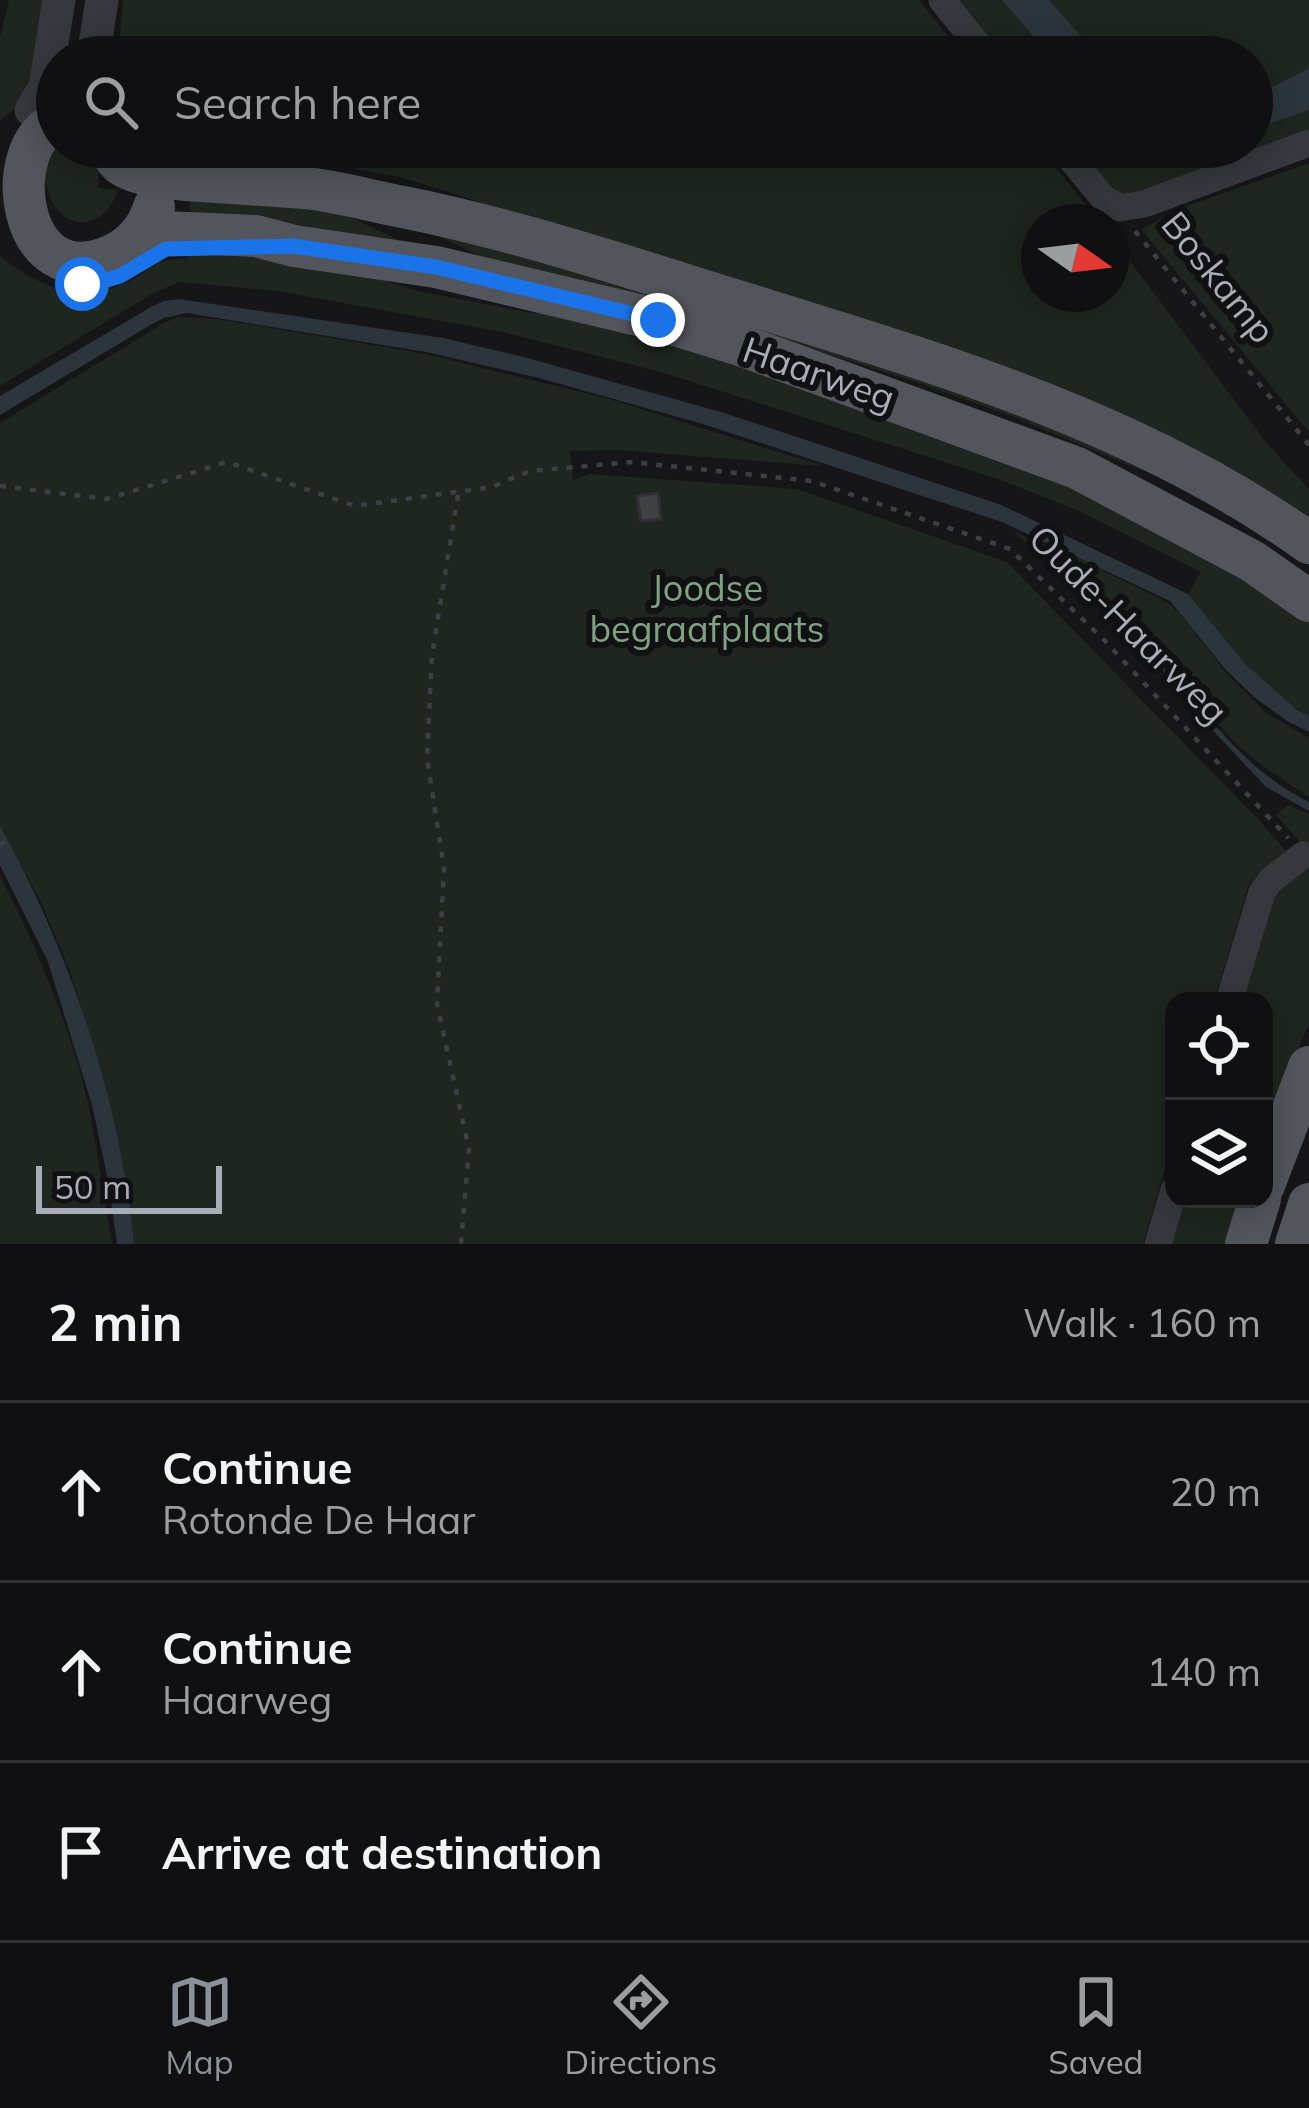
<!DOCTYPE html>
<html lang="en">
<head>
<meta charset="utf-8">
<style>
	:root { --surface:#101012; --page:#1e1e20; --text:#f1f3f6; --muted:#9c9d9f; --line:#303032; --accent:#8c9099 }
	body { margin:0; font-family:Mulish,sans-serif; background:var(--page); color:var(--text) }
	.controls { position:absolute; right:36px; bottom:36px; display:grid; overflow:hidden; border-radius:24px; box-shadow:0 6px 30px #0003 }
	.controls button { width:108px; height:108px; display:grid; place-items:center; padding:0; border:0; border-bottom:3px solid var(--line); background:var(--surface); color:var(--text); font:60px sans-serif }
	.compass { position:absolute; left:1021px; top:204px; width:108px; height:108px; border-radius:50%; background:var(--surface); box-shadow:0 6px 30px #0003; rotate:104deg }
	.scale { position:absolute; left:36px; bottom:30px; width:186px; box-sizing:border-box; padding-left:12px; border:6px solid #a8adb8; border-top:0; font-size:33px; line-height:42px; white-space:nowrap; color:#a8adb8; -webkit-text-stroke:9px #111113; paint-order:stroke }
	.stop { position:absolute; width:36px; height:36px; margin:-27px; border:9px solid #1a73e8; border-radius:50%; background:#fff }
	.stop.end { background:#1a73e8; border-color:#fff; box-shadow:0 3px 12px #0008 }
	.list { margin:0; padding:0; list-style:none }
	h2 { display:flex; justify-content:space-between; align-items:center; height:156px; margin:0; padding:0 48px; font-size:51px }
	h2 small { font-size:39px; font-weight:400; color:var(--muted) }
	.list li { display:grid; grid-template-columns:78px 1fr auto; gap:36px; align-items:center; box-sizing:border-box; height:180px; padding:0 48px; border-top:3px solid var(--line) }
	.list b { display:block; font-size:45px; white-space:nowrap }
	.list p { margin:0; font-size:39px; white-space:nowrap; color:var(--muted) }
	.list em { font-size:39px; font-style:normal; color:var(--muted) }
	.icon { flex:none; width:66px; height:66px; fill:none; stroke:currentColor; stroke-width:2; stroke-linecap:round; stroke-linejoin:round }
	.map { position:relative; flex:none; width:1309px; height:1244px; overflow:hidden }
	.search { position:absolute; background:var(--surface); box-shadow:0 6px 30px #0003; left:36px; right:36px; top:36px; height:132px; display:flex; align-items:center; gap:30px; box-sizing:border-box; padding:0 42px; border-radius:66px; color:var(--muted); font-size:45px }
	.sheet { height:696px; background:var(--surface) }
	nav { display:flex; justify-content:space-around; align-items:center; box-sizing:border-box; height:168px; border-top:3px solid var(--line); background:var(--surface); font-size:33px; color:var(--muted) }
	nav a { display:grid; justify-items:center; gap:6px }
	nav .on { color:var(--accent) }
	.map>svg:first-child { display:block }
	.green { fill:#1e261f }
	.water { fill:#2c353c }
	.building { fill:#404145; stroke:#303034; stroke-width:3 }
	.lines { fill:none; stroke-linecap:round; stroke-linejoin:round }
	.path { stroke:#3d3f44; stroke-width:4.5; stroke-dasharray:6 9; stroke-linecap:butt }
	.minor { stroke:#37383d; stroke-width:27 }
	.tertiary { stroke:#37383d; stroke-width:33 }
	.primary { stroke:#53555c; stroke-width:42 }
	.route { stroke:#1a73e8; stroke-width:15 }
	.labels { text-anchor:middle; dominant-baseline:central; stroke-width:12; stroke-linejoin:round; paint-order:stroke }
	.street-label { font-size:36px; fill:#a8adb8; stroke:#111113 }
	.park-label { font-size:36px; fill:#7fa381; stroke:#111113 }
</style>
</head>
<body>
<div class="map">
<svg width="1309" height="1244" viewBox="0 0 1309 1244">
	<rect width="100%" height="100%" fill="#161618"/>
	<!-- green -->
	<g class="green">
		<polygon points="9,0 51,0 26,101 0,120 0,37"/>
		<polygon points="123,0 919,0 965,57 118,57"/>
		<polygon points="960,0 1002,0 1051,57 1005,57"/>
		<polygon points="1014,0 1309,0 1309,94 1252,124 1252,57 1058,57"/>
		<polygon points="1309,110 1309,135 1119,201 1077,147 1252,147 1252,130"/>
		<path d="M57,147L86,148L98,167L99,188L118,190C102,238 52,230 46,181L27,176Z"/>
		<polygon points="222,147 1039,147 1100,222 1039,222 1039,294 1111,294 1111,236 1268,445 1309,489 1309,524 474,200 400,177 276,154"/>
		<polygon points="1309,163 1309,432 1141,229 1184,207"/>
		<polygon points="192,187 335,210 403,242 188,222"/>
		<polygon points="412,223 833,351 1013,411 1015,415 1020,414 1144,467 1143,471 1011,416 925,385 769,335 486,259"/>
		<path d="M188,255L262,257L380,279L417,291L532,313L568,314L713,355L1091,490L1309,617V716C1258,689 1222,638 1188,594L1201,572L1079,511L998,479L661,372L502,332L278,291L178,282L150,295L0,386V256C42,289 85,307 135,278C160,263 157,259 187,259Z"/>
		<polygon points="178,317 217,319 426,354 609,399 823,466 618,450 570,451 573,480 589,474 797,489 1007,562 1259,820 1286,851 1249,884 1214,1001 1174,1001 1174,1138 1143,1244 134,1244 119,1146 101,1072 70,971 41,902 0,825 0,423 164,323"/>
		<path d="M1014,532L1080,559L1168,603L1180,614L1227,674L1265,712L1309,738V797C1280,778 1249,759 1226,733C1192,695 1168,649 1134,611L1102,610Z"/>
		<polygon points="1288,805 1309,814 1309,846 1302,844 1276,815"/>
		<polygon points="1309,860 1309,1023 1264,1130 1264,1001 1238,1001 1271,894"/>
		<path d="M0,875C34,943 70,1025 87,1099C97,1146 104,1196 112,1244H0Z"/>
		<polygon points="1180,1199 1241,1199 1226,1244 1167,1244"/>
	</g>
	<!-- water -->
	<g class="water">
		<polygon points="1002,0 1049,0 1099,57 1051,57"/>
		<polygon points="1309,68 1309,110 1252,130 1252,98"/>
		<polygon points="179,299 443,338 520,356 721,412 999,504 1188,594 1245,664 1296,709 1309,716 1309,732 1287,721 1254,697 1225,669 1170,601 1002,522 703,424 539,378 426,352 187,313 164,318 152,324 0,415 0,396 151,307 164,301"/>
		<path d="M1129,615C1144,625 1151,645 1162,660C1206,714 1245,771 1309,802V811L1266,787L1207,724L1148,653L1127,618Z"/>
		<path d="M0,825C70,954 120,1097 134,1244H117L108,1180L92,1105L48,962L0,865Z"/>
	</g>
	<!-- building -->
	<polygon class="building" points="658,493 661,519 641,521 637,496"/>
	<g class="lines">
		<!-- path -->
		<g class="path">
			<polyline points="1135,231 1309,445"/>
			<polyline points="0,486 107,499 227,462 355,506 492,487 530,471 631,462 812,481 1010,549 1104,640 1288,838"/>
			<polyline points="458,495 432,655 427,758 444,868 437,1004 469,1149 461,1244"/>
			<polyline points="0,845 8,839"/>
		</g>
		<!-- minor -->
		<g class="minor">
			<polyline points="942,0 988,57"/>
			<polyline points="1061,147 1104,199 1120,208 1144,204 1309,143"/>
			<polyline points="1229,1001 1262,892 1271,880 1303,855"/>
			<polyline points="1158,1244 1174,1190"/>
		</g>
		<!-- tertiary -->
		<g class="tertiary">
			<polyline points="93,57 102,0"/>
			<polyline points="31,110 45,87 59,0"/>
		</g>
		<!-- primary -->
		<g class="primary">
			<path d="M57,123C0,142 15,299 113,255C133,245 148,228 154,207"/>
			<path d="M108,147C113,155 117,163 125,167C144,177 167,178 187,180C227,183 266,185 305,188C337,191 371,201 403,207C518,230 631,268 744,303C938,363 1142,423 1309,543"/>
			<polyline points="166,147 232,155"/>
			<polyline points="143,231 256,236 294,246 436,267 659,320 743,346 1077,468 1252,561 1309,601"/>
			<polyline points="1264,1185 1309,1067"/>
			<polyline points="1246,1244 1260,1199"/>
			<polyline points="1296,1244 1309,1204"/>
		</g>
	</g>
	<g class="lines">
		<!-- route -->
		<polyline class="route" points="82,284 100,282 120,276 166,249 293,246 436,267 658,320"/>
	</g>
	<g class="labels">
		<!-- street labels -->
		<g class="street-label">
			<text transform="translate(1219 277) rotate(51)">Boskamp</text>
			<text transform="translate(819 373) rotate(19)">Haarweg</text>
			<text transform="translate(1129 624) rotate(45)">Oude-Haarweg</text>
		</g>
		<!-- park labels -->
		<g class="park-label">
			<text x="707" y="587">Joodse<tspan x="707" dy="41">begraafplaats</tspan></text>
		</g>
	</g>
</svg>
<div class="controls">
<button><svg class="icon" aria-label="locate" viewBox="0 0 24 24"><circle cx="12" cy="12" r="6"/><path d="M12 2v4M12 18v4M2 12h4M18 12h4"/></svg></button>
<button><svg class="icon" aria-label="layers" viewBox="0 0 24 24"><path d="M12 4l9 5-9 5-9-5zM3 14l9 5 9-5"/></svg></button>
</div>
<svg class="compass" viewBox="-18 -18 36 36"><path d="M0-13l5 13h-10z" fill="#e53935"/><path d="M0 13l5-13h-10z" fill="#9c9d9f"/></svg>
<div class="scale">50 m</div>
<div class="stop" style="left:82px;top:284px"></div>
<div class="stop end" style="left:658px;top:320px"></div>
<div class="search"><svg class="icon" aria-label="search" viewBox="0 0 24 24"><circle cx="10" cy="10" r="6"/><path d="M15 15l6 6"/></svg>Search here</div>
</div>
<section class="sheet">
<h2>2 min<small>Walk · 160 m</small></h2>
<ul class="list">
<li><svg class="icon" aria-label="ahead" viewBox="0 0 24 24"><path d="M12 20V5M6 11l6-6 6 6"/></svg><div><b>Continue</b><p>Rotonde De Haar</p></div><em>20 m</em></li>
<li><svg class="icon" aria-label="ahead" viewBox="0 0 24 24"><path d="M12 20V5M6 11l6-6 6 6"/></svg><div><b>Continue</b><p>Haarweg</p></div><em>140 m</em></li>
<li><svg class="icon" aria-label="arrive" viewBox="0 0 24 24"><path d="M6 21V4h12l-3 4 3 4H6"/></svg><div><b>Arrive at destination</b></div></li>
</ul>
</section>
<nav>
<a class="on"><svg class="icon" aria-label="map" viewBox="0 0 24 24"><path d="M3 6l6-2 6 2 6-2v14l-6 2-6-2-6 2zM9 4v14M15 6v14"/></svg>Map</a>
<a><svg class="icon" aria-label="directions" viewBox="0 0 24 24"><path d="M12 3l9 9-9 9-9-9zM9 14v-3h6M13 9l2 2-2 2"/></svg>Directions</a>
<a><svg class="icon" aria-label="saved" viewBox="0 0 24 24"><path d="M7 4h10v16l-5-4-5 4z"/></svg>Saved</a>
</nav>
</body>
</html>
